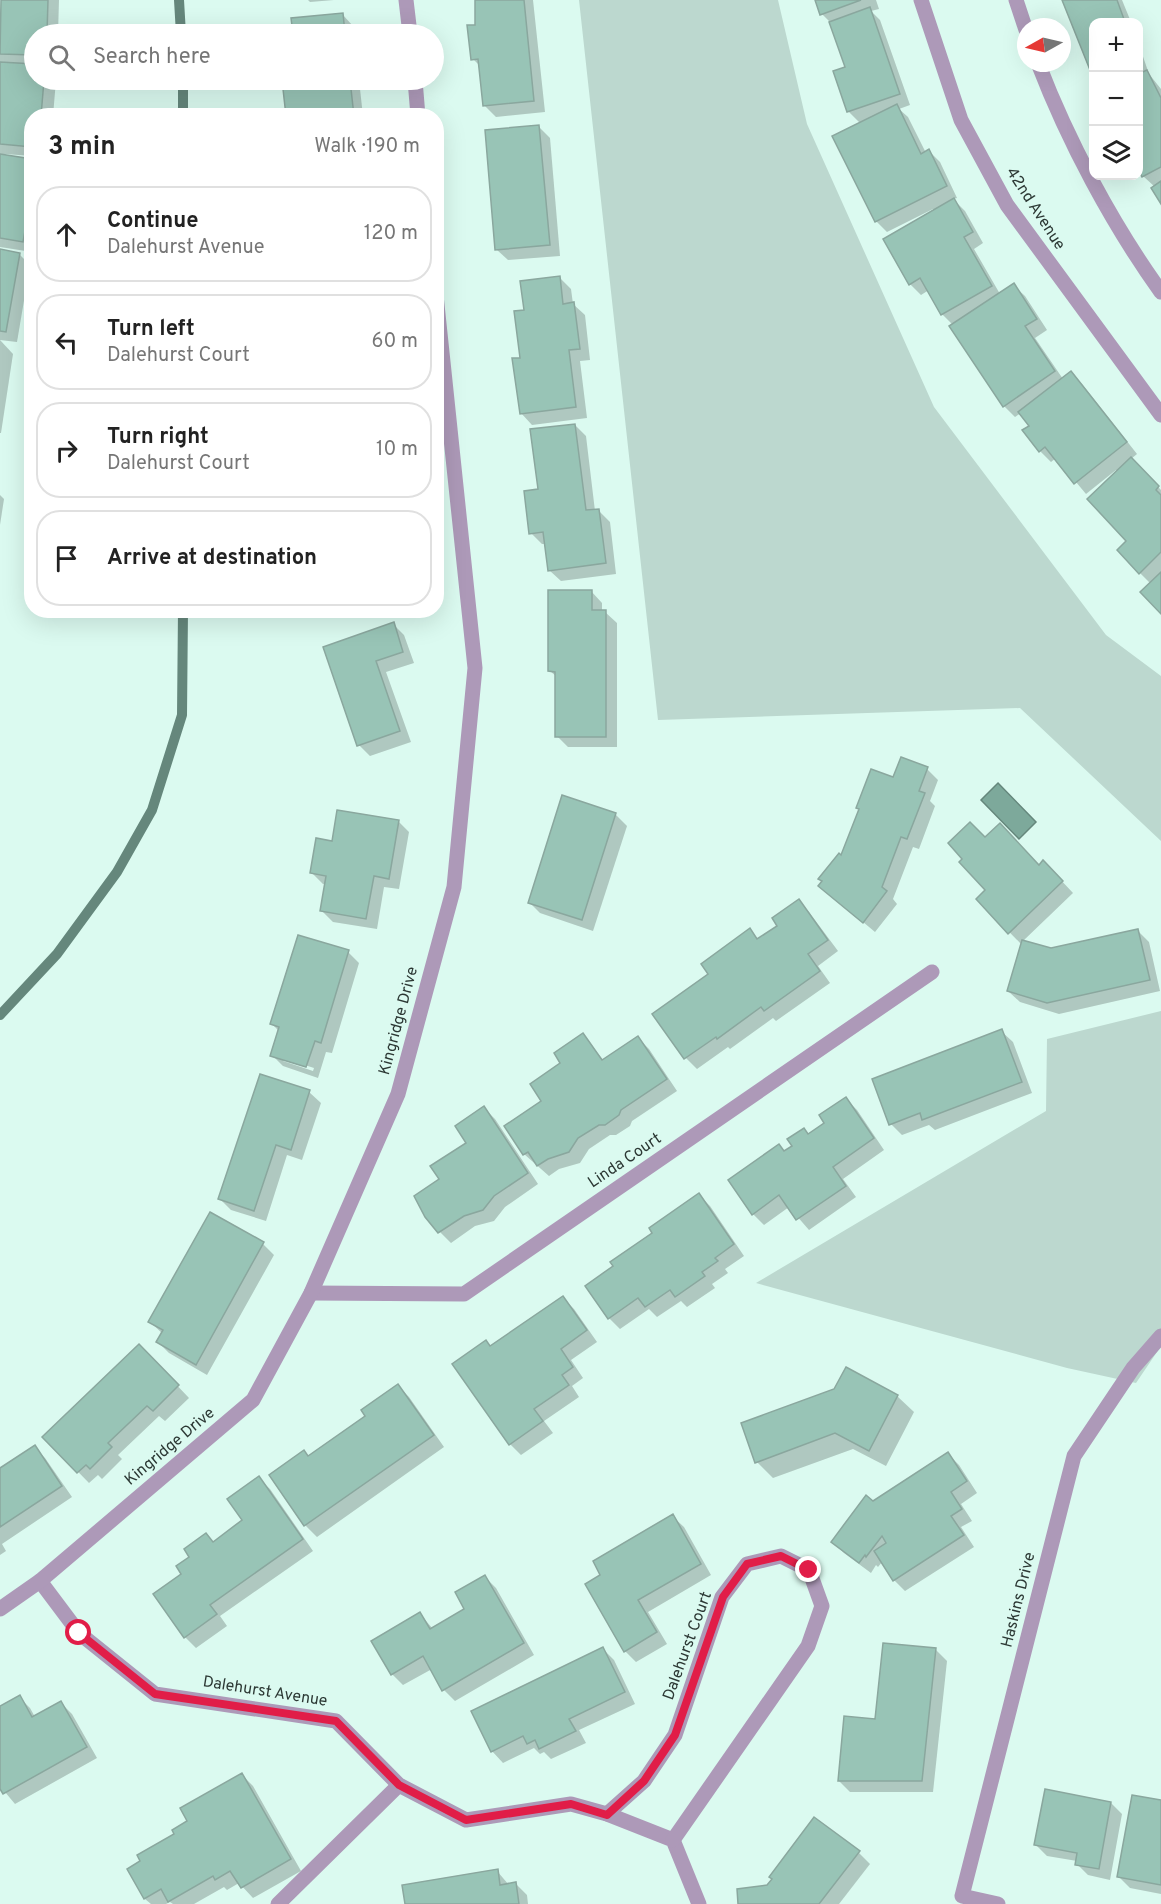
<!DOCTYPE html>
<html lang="en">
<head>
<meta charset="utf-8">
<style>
	:root { --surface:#fff; --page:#f6f6f6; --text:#222; --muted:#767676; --line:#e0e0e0 }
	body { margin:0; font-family:Overpass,sans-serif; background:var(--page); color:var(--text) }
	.controls { position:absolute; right:18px; top:18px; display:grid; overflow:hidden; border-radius:12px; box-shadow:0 6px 24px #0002 }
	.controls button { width:54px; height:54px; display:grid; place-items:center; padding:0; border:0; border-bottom:2px solid var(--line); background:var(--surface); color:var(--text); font:30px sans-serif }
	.compass { position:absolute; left:1017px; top:18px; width:54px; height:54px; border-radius:50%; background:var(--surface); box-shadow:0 6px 24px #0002; rotate:262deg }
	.stop { position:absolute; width:18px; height:18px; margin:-14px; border:4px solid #e11d48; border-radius:50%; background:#fff }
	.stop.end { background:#e11d48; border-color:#fff; box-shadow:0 2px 6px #0008 }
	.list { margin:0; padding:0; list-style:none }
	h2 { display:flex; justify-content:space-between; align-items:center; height:78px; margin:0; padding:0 24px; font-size:26px }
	h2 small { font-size:20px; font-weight:400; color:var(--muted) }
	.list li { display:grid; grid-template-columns:39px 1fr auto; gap:18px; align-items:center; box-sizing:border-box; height:96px; margin:0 12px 12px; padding:0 12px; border:2px solid var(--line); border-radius:24px }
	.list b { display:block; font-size:22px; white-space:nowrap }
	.list p { margin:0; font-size:20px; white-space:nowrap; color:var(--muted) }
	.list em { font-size:20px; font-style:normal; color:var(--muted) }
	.icon { flex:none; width:33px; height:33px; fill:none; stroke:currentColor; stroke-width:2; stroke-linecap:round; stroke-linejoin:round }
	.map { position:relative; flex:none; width:1161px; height:1904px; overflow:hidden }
	.search { position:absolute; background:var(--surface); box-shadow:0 6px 24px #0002; left:24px; top:24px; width:420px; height:66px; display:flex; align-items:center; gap:15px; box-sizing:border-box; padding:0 21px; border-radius:33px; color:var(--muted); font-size:22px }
	.panel { position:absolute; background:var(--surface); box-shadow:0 6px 24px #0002; left:24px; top:108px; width:420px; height:510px; border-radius:24px }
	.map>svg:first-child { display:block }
	.green { fill:#bcd8cf }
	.water { fill:#7da99b; stroke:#65877c; stroke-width:1.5 }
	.shadow { fill:#0003; fill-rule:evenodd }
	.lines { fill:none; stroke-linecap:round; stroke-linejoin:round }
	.stream { stroke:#65877c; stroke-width:10 }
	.building { fill:#98c4b6; stroke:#8aa79e; stroke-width:1.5 }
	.minor { stroke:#ad99b8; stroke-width:15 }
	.route { stroke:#e11d48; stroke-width:8 }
	.labels { text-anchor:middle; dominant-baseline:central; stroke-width:4.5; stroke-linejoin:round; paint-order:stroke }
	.street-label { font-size:16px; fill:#2c3834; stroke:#dbfaf0 }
</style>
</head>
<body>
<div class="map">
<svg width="1161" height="1904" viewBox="0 0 1161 1904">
	<rect width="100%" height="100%" fill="#dbfaf0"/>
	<!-- green -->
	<g class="green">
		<polygon points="579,0 778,0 807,124 934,407 1106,635 1161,676 1161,841 1020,708 658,720"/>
		<polygon points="1161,1011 1161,1346 1136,1383 1067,1368 756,1283 1046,1111 1047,1039"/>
	</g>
	<!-- water -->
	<polygon class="water" points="998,783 1036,822 1019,839 981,800"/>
	<!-- shadow -->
	<g class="shadow">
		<polygon points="2,0 59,0 58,34 34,34 34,80 56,80 53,116 32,116 32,156 5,154 5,156 32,161 32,252 0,247 0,13 2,13"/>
		<polygon points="308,0 334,0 310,2"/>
		<polygon points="476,0 533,0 545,112 496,117 485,106 481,67 473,59 477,26"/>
		<polygon points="817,0 876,0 879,9 871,11 880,20 910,105 899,109 908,117 926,153 929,151 940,162 957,198 953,199 965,211 983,243 974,249 1000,294 1013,285 1025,296 1047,330 1035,338 1063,379 1071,373 1082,384 1137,454 1131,459 1161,490 1161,612 1151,584 1140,573 1128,541 1118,472 1116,470 1086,494 1056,458 1051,462 1040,451 1031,426 1021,413 1015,417 1004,406 953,325 942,314 929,290 921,295 910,284 934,212 933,209 887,232 876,221 861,124 849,112 835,72 847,68 831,23 822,14"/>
		<polygon points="1064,0 1122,0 1131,22 1094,22"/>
		<polygon points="342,14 353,26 354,34 294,34 293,20"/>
		<polygon points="1138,42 1149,74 1161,89 1161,202 1155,187 1143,176 1138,166"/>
		<polygon points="284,80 359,80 363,116 288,116"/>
		<polygon points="538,126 550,138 560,256 508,260 496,249"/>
		<polygon points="0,251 19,254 30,265 17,342 0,340"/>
		<polygon points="560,278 571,289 573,304 585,315 590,360 580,361 587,418 532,425 521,413 526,311"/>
		<polygon points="0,340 13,354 1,433 0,433"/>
		<polygon points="575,425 586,436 595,511 599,511 610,522 616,574 561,581 549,570 546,544 542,544 531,533 539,490"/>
		<polygon points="0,495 4,499 0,525"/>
		<polygon points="591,591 602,603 602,612 605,612 617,623 617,747 568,747 557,736 557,677 550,671"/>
		<polygon points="393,624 404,635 414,663 386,672 411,742 370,756 359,745 325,648"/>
		<polygon points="927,769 938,780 930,801 935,806 919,849 913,847 893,899 897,904 875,932 820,886 842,857"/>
		<polygon points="615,814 627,826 593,931 540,913 529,902"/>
		<polygon points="398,821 409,832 399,889 384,887 377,929 333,922 322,911 326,884 323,884 312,873 333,843"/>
		<polygon points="985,839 1039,867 1044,862 1073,893 1023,941 1051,950 1137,930 1149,942 1160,991 1059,1014 1020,1002 1008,991 1022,945 978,900 987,890"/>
		<polygon points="798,901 809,912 838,951 818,966 830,983 776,1021 773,1018 730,1049 728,1047 697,1069 686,1058 710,975 750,930 759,940 779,926"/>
		<path d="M348,952L359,963L332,1053L326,1052L318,1078L283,1066L272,1055L279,1031L272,1024ZM283,1058L314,1068L313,1071L283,1061Z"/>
		<polygon points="1001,1031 1013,1042 1032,1093 935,1130 929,1125 902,1135 891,1124"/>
		<polygon points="583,1035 604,1061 638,1038 649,1049 677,1091 632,1121 630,1126 616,1135 610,1135 589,1149 580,1163 559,1169 549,1176 524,1154 506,1127 543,1101 562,1064"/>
		<polygon points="260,1075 309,1092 321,1103 302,1160 287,1155 266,1221 231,1210 220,1199"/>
		<polygon points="846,1099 857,1110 884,1150 843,1179 856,1197 809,1230 789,1207 764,1225 753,1214 779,1146 785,1152 809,1135 826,1123"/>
		<polygon points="484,1108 495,1119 538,1184 505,1207 494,1221 475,1226 451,1243 440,1232 441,1179 468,1143"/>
		<polygon points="699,1195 710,1206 744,1256 725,1269 728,1273 712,1284 715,1288 687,1307 681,1301 657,1317 649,1309 620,1329 609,1318 615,1266"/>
		<polygon points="263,1244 274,1255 207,1375 169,1353 158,1342 163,1334 150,1322"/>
		<polygon points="563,1298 574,1309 597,1342 571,1360 583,1378 572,1386 579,1397 544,1421 553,1433 521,1455 510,1444 491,1347"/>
		<polygon points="150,1357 189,1398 165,1421 159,1416 118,1455 122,1459 102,1479 98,1475 89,1483 44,1437"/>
		<polygon points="398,1386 409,1397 444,1447 317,1537 306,1526 271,1475 309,1457 367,1416"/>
		<polygon points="897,1396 914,1412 886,1466 853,1449 773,1478 757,1462"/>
		<polygon points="34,1447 45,1458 72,1497 2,1544 6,1551 0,1555 0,1470"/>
		<polygon points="948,1454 959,1465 977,1493 961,1504 972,1521 961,1527 974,1547 905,1591 894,1580 882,1562 878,1567 876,1565 871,1573 844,1553 833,1542"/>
		<polygon points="258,1478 270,1489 313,1551 220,1616 227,1626 196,1648 185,1637 183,1574 214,1543 244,1521"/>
		<polygon points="672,1516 684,1527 711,1575 648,1612 667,1644 636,1662 625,1651 602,1576"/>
		<polygon points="485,1577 496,1588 534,1655 455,1701 444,1690 432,1669 403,1685 392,1674 420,1614 433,1629 466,1609"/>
		<polygon points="603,1649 614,1660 635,1704 579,1730 586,1743 551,1759 544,1752 540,1754 534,1748 503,1763 492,1751 473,1711"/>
		<polygon points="936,1650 947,1661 933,1792 850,1792 839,1781 876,1721"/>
		<polygon points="19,1697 30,1708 35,1717 61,1703 72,1714 97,1758 15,1804 0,1786 0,1708"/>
		<polygon points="242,1775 253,1786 301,1871 253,1898 239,1883 227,1890 224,1887 194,1904 173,1904 170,1902 166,1904 151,1904 145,1899 129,1869 176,1835"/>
		<polygon points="1161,1802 1161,1894 1130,1888 1119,1877"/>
		<polygon points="1111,1803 1122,1814 1110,1880 1088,1875 1077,1864 1077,1861 1047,1856 1036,1845"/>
		<polygon points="859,1853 870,1864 839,1904 740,1904 768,1887"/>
		<polygon points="497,1871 509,1885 516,1884 527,1895 528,1904 407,1904"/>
	</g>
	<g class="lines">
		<!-- stream -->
		<g class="stream">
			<polyline points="179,0 181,34"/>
			<polyline points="183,80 183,116"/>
			<polyline points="0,1015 57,954 117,872 152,810 182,715 183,610"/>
		</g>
	</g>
	<!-- building -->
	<g class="building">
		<polygon points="1,0 48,0 47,34 34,34 34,55 0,54"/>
		<polygon points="475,0 524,0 534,101 483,106 478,59 471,60 467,25 475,25"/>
		<polygon points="815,0 861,0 820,15"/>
		<polygon points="1062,0 1117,0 1125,22 1094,22 1094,80"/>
		<polygon points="870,7 900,94 847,112 833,71 845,67 829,22"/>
		<polygon points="343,13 345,34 293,34 291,18"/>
		<polygon points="0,62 34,64 34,80 44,80 41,116 32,116 32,147 0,144"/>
		<polygon points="1147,70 1161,98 1161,167 1142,177 1138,169 1138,74"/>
		<polygon points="282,80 350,80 354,116 312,116 311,114 286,116"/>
		<polygon points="897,104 921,154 929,149 947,186 875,222 832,136"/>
		<polygon points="539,125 550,245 495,250 485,130"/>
		<polygon points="0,154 32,159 32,193 23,242 0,238"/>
		<polygon points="1161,181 1161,204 1151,188"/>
		<polygon points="954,198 973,232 964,237 992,286 941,315 920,278 909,285 883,239"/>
		<polygon points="0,249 20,253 6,332 0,331"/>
		<polygon points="560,276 563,304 574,302 580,349 569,350 576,407 520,414 512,358 520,358 514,311 524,310 520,281"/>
		<polygon points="1014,283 1037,319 1025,326 1055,371 1003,407 949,326"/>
		<polygon points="1071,371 1127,442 1074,484 1045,447 1039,452 1022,430 1029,426 1018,412"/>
		<polygon points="575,424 586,510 599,509 606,563 548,571 543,532 529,534 524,491 538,489 530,429"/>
		<polygon points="1131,457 1159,486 1156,490 1161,495 1161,552 1139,574 1117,550 1126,541 1087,499"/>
		<polygon points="1161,572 1161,614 1140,592"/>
		<polygon points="548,590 592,590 592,610 606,610 606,737 555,737 555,672 548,671"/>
		<polygon points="394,622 403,652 376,661 400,731 357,746 323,647"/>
		<polygon points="901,757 928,767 919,791 925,793 907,839 901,837 882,887 887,891 863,923 818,886 822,881 818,879 839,853 841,855 859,809 856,808 871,769 893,777"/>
		<polygon points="562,795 616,813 582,920 528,903"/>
		<polygon points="337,810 399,820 389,879 374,876 366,919 320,911 326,876 310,873 316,838 332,841"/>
		<polygon points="970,822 985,837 1000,823 1039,865 1043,860 1063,881 1008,934 976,899 985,890 959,862 962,859 948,843"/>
		<polygon points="799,899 828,940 808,954 820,971 764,1011 761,1007 717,1039 716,1037 684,1059 652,1014 708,974 701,964 750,928 757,939 777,926 772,918"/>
		<polygon points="1138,929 1150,980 1047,1003 1007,991 1022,940 1051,948"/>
		<polygon points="298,935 349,950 321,1043 315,1041 306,1067 270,1056 279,1027 270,1024"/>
		<polygon points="1002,1029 1022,1082 922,1120 920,1113 889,1125 872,1079"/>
		<polygon points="583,1033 602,1060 638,1036 667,1079 621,1110 619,1115 605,1125 599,1125 578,1138 569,1152 548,1159 537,1166 528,1152 523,1155 504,1126 541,1101 530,1084 560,1063 554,1053"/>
		<polygon points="260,1074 310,1090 291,1150 276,1145 254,1211 218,1199"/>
		<polygon points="846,1097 874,1138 833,1167 846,1186 796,1220 779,1195 752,1215 728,1180 779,1144 784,1151 792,1146 787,1139 804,1128 808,1134 824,1123 819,1115"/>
		<polygon points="484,1106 528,1173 494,1196 483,1210 464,1216 438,1233 425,1217 414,1196 439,1179 430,1166 466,1143 455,1126"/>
		<polygon points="699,1193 734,1244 715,1258 718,1261 702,1272 705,1276 675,1297 670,1290 645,1307 638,1298 608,1319 585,1286 613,1266 610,1262 652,1233 649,1228"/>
		<polygon points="210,1212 264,1242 196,1365 156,1342 163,1330 148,1322"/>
		<polygon points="563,1296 587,1330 561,1349 573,1367 562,1375 569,1385 534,1409 543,1421 509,1445 452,1364 486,1340 490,1346"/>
		<polygon points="139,1344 179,1385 153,1411 147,1406 108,1443 112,1447 90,1469 86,1465 77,1473 42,1437"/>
		<polygon points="846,1367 898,1395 869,1451 835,1433 755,1463 741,1423 834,1389"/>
		<polygon points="398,1384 434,1435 304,1526 269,1475 304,1450 308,1456 365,1416 361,1410"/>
		<polygon points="35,1445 62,1486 0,1527 0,1468"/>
		<polygon points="948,1452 967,1481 951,1492 962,1509 951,1516 964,1535 893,1581 874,1551 886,1543 882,1536 866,1557 865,1555 859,1563 831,1542 866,1495 873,1501"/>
		<polygon points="259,1476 303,1539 210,1605 217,1614 184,1638 153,1594 181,1574 176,1566 189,1557 184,1549 206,1533 213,1542 242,1520 227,1499"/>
		<polygon points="673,1514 701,1564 638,1600 657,1632 624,1652 585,1584 600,1575 593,1561"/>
		<polygon points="485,1575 524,1643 442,1691 423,1656 391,1675 371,1641 420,1612 430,1629 464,1609 455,1592"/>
		<polygon points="883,1643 936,1648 922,1781 838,1781 844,1716 875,1719"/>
		<polygon points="603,1647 625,1692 569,1719 576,1731 539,1749 535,1740 527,1744 523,1736 491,1752 471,1711"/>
		<polygon points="20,1695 32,1717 61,1701 87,1747 3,1794 0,1789 0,1706"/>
		<polygon points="242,1773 291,1859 241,1888 230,1871 215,1880 213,1876 168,1902 161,1889 144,1899 127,1869 140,1861 137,1855 174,1834 172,1830 187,1821 180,1808"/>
		<polygon points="1045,1789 1111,1802 1099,1869 1075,1865 1077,1853 1034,1845"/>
		<polygon points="1132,1795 1161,1800 1161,1885 1117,1877"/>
		<polygon points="814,1817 860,1851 819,1904 738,1904 737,1889 767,1885 772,1879 769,1877"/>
		<polygon points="498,1869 500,1885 516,1882 519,1904 405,1904 402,1885"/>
	</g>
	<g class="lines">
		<!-- minor -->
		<g class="minor">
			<polyline points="406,0 410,34"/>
			<polyline points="921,0 961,120 1007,205 1161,415"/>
			<polyline points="1016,0 1026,30"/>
			<path d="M1038,63C1068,141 1112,224 1161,292"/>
			<polyline points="415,80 418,116"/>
			<polyline points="311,1293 464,1294 932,972"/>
			<polyline points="40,1581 79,1633 155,1694 336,1721 399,1785 466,1820 571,1804 607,1814 673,1840 699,1904"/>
			<polyline points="0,1609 40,1581 253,1400 311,1293 398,1094 454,887 475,668 436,295"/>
			<polyline points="607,1814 644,1781 675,1735 722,1597 747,1564 781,1556 809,1570 822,1606 808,1646 673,1840"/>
			<polyline points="278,1904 399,1785"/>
			<polyline points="998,1904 962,1896 1074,1456 1133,1368 1161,1336"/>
		</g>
	</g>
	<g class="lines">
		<!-- route -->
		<polyline class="route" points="79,1633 155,1694 336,1721 399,1785 466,1820 571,1804 607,1815 644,1781 675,1735 723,1597 747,1564 781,1556 809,1570"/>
	</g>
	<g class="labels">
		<!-- street labels -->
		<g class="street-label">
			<text transform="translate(1035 209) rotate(57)">42nd Avenue</text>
			<text transform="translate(399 1021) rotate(-75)">Kingridge Drive</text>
			<text transform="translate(625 1161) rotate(-34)">Linda Court</text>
			<text transform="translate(170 1447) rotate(-40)">Kingridge Drive</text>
			<text transform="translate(1019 1600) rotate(-76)">Haskins Drive</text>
			<text transform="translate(688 1646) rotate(-70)">Dalehurst Court</text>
			<text transform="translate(265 1692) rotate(9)">Dalehurst Avenue</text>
		</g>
	</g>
</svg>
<div class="controls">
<button>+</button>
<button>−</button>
<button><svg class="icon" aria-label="layers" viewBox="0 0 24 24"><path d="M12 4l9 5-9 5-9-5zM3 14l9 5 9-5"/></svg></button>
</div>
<svg class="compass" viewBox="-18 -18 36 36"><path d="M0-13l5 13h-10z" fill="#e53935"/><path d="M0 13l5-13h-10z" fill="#767676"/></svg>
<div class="stop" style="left:79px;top:1633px"></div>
<div class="stop end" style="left:809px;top:1570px"></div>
<div class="search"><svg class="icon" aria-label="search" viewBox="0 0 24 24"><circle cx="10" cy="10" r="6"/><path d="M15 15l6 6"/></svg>Search here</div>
<section class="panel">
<h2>3 min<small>Walk · 190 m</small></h2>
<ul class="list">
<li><svg class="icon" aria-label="ahead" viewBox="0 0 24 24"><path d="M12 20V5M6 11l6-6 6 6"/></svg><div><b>Continue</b><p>Dalehurst Avenue</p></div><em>120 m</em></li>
<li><svg class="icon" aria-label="left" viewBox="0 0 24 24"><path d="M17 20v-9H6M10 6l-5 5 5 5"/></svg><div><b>Turn left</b><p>Dalehurst Court</p></div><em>60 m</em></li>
<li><svg class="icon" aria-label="right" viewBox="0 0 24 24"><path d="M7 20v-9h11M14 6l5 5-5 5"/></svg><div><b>Turn right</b><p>Dalehurst Court</p></div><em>10 m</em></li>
<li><svg class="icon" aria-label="arrive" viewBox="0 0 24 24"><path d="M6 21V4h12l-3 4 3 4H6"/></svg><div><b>Arrive at destination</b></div></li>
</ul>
</section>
</div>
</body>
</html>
